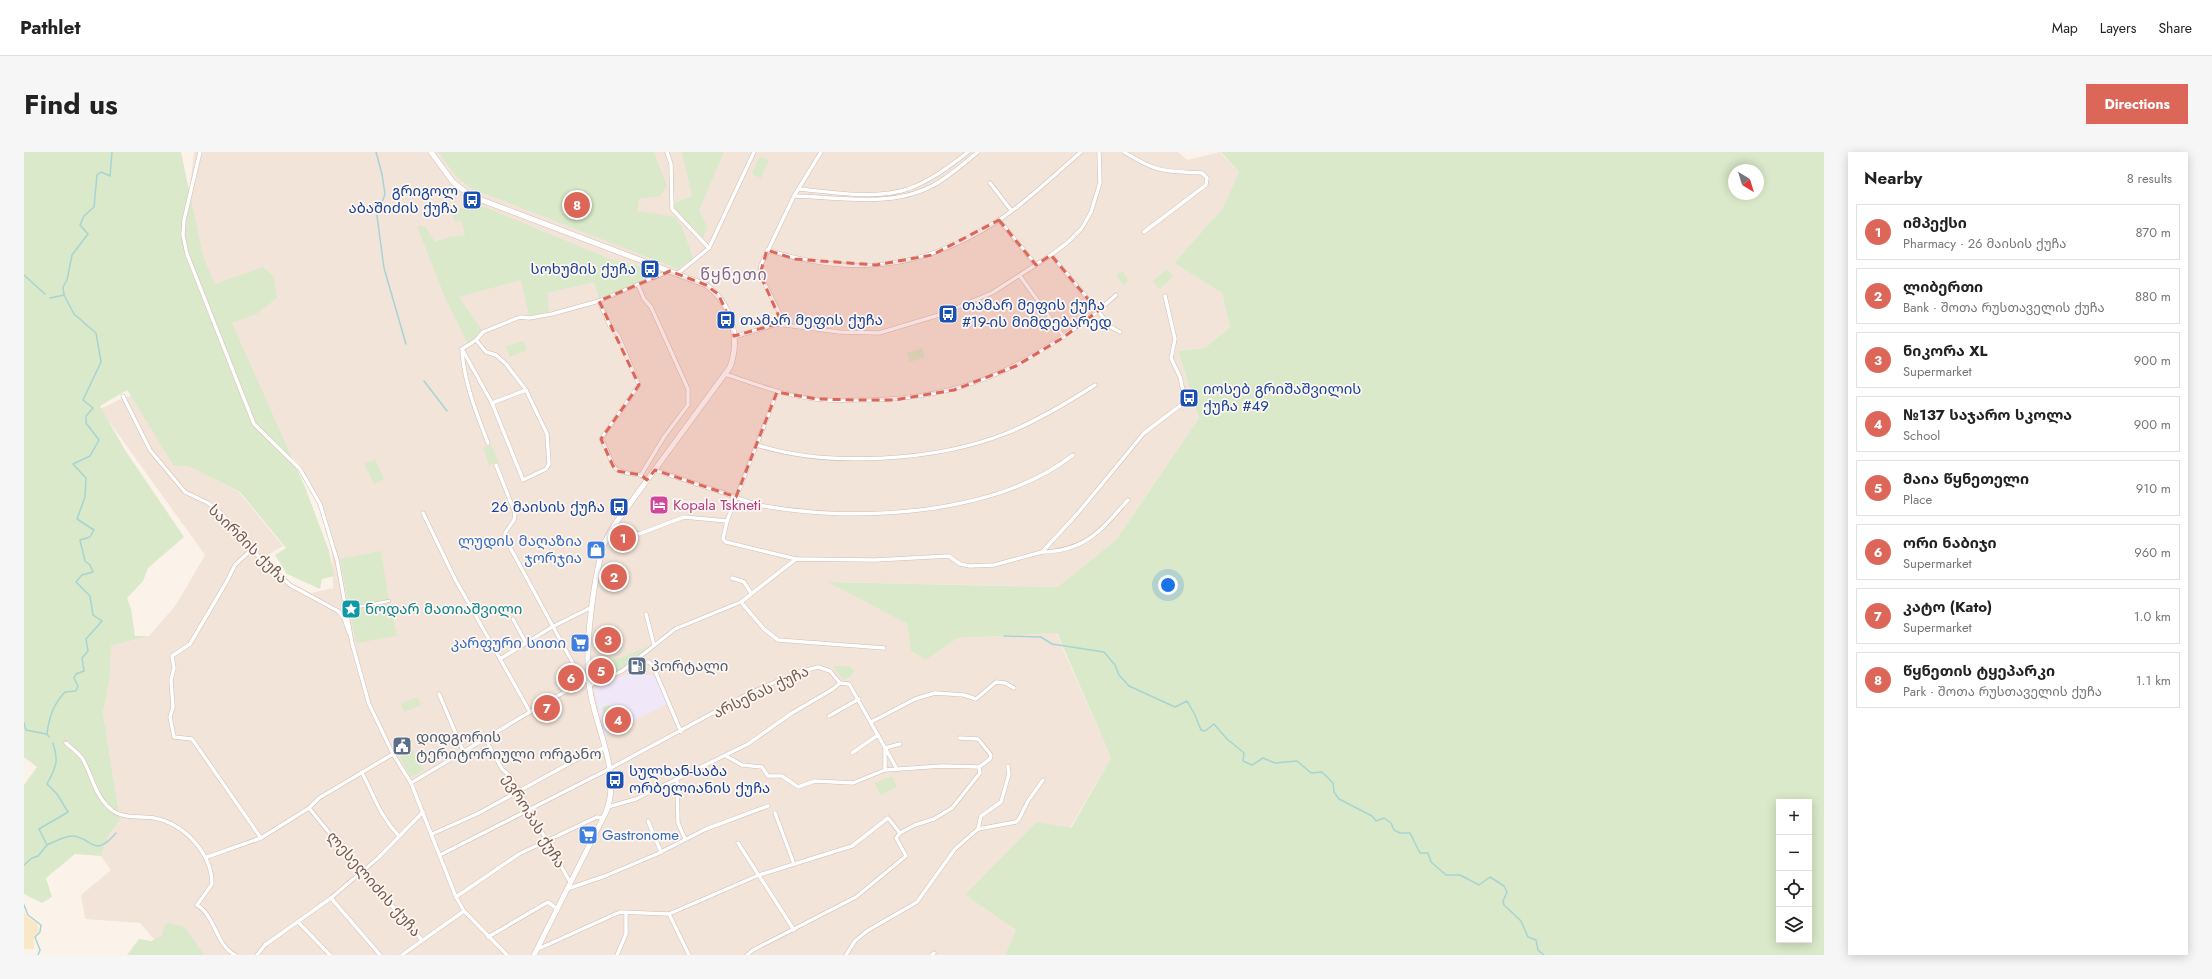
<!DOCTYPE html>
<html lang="en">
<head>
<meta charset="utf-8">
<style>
	:root { --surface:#fff; --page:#f6f6f6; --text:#222; --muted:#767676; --line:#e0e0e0; --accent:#dc6658 }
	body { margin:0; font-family:Jost,"Noto Sans Georgian",sans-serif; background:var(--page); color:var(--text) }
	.controls { position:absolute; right:12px; bottom:12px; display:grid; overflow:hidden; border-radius:0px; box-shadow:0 2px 10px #0003 }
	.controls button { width:36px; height:36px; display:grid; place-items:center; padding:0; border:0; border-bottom:1px solid var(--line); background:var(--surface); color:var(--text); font:20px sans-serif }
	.compass { position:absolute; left:1704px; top:12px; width:36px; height:36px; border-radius:50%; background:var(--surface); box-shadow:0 2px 10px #0003; rotate:142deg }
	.you { position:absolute; left:1144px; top:433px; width:14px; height:14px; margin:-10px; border:3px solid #fff; border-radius:50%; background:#1a73e8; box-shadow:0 0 0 6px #1a73e833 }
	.badge { display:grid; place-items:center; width:26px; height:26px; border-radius:50%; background:var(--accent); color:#fff; font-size:13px; font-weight:700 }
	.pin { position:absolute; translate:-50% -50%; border:2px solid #fff; box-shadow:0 1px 4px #0006 }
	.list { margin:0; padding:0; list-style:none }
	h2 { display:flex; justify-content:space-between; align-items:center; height:52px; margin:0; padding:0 16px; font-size:17px }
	h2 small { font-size:13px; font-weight:400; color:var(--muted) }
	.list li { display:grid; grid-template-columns:26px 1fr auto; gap:12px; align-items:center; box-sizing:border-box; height:56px; margin:0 8px 8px; padding:0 8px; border:1px solid var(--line); border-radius:0px }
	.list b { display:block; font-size:15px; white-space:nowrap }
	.list p { margin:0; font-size:13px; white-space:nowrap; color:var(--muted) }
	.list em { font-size:13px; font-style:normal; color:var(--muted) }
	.icon { flex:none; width:22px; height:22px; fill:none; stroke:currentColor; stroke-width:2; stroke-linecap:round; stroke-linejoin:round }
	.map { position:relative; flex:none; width:1800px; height:803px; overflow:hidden; border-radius:0px }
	header { display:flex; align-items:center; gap:24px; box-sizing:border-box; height:56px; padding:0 20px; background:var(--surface); border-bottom:1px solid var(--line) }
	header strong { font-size:19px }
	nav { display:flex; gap:22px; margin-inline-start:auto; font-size:14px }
	.intro { display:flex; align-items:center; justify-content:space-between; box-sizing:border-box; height:96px; padding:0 24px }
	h1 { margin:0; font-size:28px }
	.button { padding:10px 18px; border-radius:0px; background:var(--accent); color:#fff; font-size:14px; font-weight:700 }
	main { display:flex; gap:24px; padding:0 24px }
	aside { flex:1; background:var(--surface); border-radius:0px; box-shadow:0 2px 10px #0003 }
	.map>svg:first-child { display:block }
	.residential { fill:#f3e4d9 }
	.education { fill:#f0e7f8 }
	.green { fill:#dae9c9; fill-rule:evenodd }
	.sand { fill:#f8e8c8 }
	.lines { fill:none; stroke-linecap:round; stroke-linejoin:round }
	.stream { stroke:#a6d4d5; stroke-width:1.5 }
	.pedestrian-casing { stroke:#cfbcb3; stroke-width:3.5 }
	.minor-casing { stroke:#cfbcb3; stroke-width:4.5 }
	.secondary-casing { stroke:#d2bbb1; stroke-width:6 }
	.pedestrian { stroke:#fff; stroke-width:2.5 }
	.minor { stroke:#fff; stroke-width:3.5 }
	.secondary { stroke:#fff; stroke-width:5 }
	.marked { fill:#dc6658; fill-opacity:0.2; stroke:#dc6658; stroke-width:3; stroke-dasharray:8 5; stroke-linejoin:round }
	.labels { text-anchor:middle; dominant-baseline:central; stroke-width:3.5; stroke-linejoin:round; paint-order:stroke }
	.transit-label { font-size:15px; fill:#164399; stroke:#fef7f1; text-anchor:start }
	.hotel-label { font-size:15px; fill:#b23c85; stroke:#fef7f1; text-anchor:start }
	.shop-label { font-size:15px; fill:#366cbe; stroke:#fef7f1; text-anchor:end }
	.street-label { font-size:15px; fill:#75584f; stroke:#fef7f1 }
	.culture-label { font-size:15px; fill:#0d838f; stroke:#fef7f1; text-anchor:start }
	.service-label { font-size:15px; fill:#4e5e75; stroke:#fef7f1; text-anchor:start }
	.neighbourhood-label { font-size:16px; letter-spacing:1px; fill:#7d6690; stroke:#fef7f1 }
</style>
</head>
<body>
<header>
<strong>Pathlet</strong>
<nav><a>Map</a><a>Layers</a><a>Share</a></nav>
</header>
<div class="intro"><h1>Find us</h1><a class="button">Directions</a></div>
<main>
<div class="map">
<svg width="1800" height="803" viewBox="0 0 1800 803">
	<rect width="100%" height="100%" fill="#fbf3ea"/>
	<!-- residential -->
	<polygon class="residential" points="170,0 1154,0 1163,8 1196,0 1215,20 1198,57 1150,111 1198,141 1206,175 1181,196 1154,199 1175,266 1092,388 1035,435 805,430 883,472 887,499 902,508 934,486 1032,481 1087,606 1046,676 941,743 992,778 981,803 172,803 134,792 116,771 61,767 57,743 87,718 77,704 84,684 96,668 79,561 86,525 87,494 125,484 152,453 181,403 76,257 101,245 109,244 163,313 215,340 259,394 237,407 251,423 287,441 309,436 307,380 275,312 231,265 160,84"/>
	<!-- education -->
	<polygon class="education" points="601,523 630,523 644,552 580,583 570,537"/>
	<!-- green -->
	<g class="green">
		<polygon points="0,0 157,0 179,104 191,132 239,115 250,125 253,146 232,162 208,171 281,335 305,399 310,424 298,427 296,437 263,422 251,403 262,396 216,340 164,314 150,314 103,238 76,254 101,298 160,385 124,416 119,429 103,446 107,457 111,484 125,484 87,494 86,525 79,561 96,668 84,684 77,704 51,702 22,726 28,745 18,751 0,742 0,633 13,615 0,605"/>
		<polygon points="414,0 630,0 643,34 636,44 615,47 613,59 651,65 658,75 669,106 654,117 446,36 431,23"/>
		<polygon points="658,0 700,0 675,58 683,75 679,86 650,58 649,52 668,44"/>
		<path d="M1197,0H1800V803H981L992,778L941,743L1013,670L1047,676L1087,606L1033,481L934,486L902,508L887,499L883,472L804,430L1034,435L1092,388L1175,266L1154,199L1181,196L1206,175L1198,141L1150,111L1198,57L1215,20ZM1710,18H1734V42H1710ZM1755,650H1785V788H1755Z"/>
		<polygon points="735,5 745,8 737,26 728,22"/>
		<polygon points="458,54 586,107 623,116 628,127 575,146 570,130 523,141 525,160 505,164 497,128 435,145 459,180 452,188 444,192 422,148 393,74 401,74 411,90 425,85 441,83 437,68 431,70 426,58"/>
		<polygon points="1143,117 1149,125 1135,137 1129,129"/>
		<polygon points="1099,119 1105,129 1099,133 1092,123"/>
		<polygon points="499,189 503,198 486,205 482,195"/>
		<polygon points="898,196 901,205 886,210 883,201"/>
		<polygon points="467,293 475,310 465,313 459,296"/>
		<polygon points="351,307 360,327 350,332 340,312"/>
		<polygon points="357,399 365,449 373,484 332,491 316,407"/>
		<polygon points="625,494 597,518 572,527 569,522 569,508 584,510 585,507 596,506"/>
		<polygon points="809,514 826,514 830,519 826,525 819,528"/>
		<polygon points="394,545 397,553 380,560 377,551"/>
		<polygon points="586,553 590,569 582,572 578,555"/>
		<polygon points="387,595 400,618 387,625 374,602"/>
		<polygon points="868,624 873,635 856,643 851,631"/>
		<polygon points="144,771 161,775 180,803 103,803 115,787 127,789 138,784 141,772"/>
	</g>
	<!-- sand -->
	<polygon class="sand" points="0,759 3,765 13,771 15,778 10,785 10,797 0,797"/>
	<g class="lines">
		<!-- stream -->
		<g class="stream">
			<polyline points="352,0 358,22 361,42 353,64 360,116 382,192"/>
			<polyline points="0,123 21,142"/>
			<polyline points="26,146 40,143"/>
			<polyline points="400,229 423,259"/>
			<polyline points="980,484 1017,485 1028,492 1080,500 1091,513 1095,523 1105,534 1151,555 1163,549 1171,563 1177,578 1181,579 1190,572 1203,587 1220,601 1219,609 1228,613 1239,606 1251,611 1273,609 1287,621 1298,620 1309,631 1310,640 1315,647 1348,664 1352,669 1360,666 1367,671 1370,678 1376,681 1386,681 1396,701 1404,701 1407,710 1422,723 1436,723 1455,733 1466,725 1480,734 1483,740 1479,749 1480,753 1497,769 1504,785 1512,788 1514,798 1520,803"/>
			<polyline points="0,571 2,578 22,582"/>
			<path d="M25,585L23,582C25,565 29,553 41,540L52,539L54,534L50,526L52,522L60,519L58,506L64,499L62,487L78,469L69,463L66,444L52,430L58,423L69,420L66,413L61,409L56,388L66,385L70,378L53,367L61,345L62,326L49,312L66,304L75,288L62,271V264L69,256L59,248L77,210L72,181L50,162L40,143L39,135L43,128L48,103L64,82L56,73L60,64L70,55L73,23L77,20L86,24L88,0"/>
			<path d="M23,693C30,690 42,683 49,684C69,686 70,707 92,681"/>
			<path d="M0,713L8,706L14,704L23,693L15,677L44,660L33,642L23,632C32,615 35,610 29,591"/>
			<polyline points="0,753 4,763 17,773 16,780 11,785 16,798 14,803"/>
		</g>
		<defs>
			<polyline id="pedestrian" points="323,457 365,449"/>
			<g id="minor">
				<polyline points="176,0 160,68 159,83 163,102 230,272 276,317 296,352 313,408 328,491 345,552 369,602 387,631 432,745 440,759 483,803"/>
				<polyline points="643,0 647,12 648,57 685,96"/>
				<path d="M1100,0C1134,21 1140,19 1178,21L1183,26L1182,33L1178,36L1120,80"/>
				<polyline points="966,31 987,58"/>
				<path d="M774,37C809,40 850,48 884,37C906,29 925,15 944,0"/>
				<path d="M770,44C818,45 872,57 915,30C929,21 942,10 954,0"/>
				<polyline points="975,68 1012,113"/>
				<path d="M743,98C829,125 899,118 975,68C1004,49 1030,23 1057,0"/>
				<polyline points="653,122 685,96 730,0"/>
				<polyline points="996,124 1040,185"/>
				<polyline points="614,133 620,147 627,155 664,237 664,253 640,285 620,318 617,323 623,328"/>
				<polyline points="1092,143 1074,159 1087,175 1096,180"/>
				<path d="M575,149L586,174L594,183L615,233L577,287C594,313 579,319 617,323"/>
				<polyline points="753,172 756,167 755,160 736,122 737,113 770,44 797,0"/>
				<polyline points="710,185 753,172 815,180 855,181 915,163 968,141 1027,103 1043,91 1058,76 1067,60 1076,31 1075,0"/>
				<polyline points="438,197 468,251 499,328 522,317 525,312 523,282 502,238 482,212 472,203 462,200 452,188"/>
				<polyline points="438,197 452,188 459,180 496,165 505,166 528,162 575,149 646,119"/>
				<path d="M438,200C441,233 452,260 464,291"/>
				<path d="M701,222C730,232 760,243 791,247C808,249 828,248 845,248C940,246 1000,216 1074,159L1027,103"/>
				<polyline points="753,240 703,369 699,387 702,390 772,407"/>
				<polyline points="99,244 126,298 161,340 184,351 197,361 235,405 266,433 314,459 320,466 325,481"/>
				<polyline points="468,251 502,238"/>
				<path d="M733,293C805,316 913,309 983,281C1015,268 1043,251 1071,233"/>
				<polyline points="472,313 491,361 490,368 481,381 481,386 552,517 562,529"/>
				<path d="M631,318C655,326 679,334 703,342C715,346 728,352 740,354C834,371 972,363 1049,303"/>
				<polyline points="399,361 431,427 506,560"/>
				<polyline points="591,372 615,382 660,365 703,369"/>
				<polyline points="228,397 211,413 203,429 166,492 148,504 150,516 147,528 149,555 146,565 150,585 168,587 237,686"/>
				<path d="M1018,400C1062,399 1077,378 1104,348"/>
				<polyline points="708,426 720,430 727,441"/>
				<polyline points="717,450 740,477 754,488 860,496"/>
				<polyline points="622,462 630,493"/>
				<polyline points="489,467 502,491"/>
				<polyline points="476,507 528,475 568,455"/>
				<polyline points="620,510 625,510 629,514 657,580"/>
				<polyline points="565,534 598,519 651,477 717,450 772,407 851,408 925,404 936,412 946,414 970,413 1018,400 1054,361 1120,281 1157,253 1161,247 1156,225 1147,206 1151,187 1141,144"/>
				<polyline points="415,542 440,601"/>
				<polyline points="805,564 835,547"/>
				<polyline points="847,570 891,547 911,541 940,543 952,547 972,530 981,531 990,536"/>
				<polyline points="935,586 954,587 967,603 966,607 955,615"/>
				<polyline points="462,588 478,617 487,625 546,730"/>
				<path d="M42,591C47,596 54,600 58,606C68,622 71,646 88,658C99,667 117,664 130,666C161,672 188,702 188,732L173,753C192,765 191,792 211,803"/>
				<polyline points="828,601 854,583"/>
				<polyline points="702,604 718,613 738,615 744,624 758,624 774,635 791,629 829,631 861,618 918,614 955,615 956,621 928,656 910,667 891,673 876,681 872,686 882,704 832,745 729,798 723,803"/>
				<polyline points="861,618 861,596 876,592"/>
				<path d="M338,621C351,645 355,663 375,684"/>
				<polyline points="653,627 654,671 661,687"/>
				<polyline points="387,631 526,548 563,528"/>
				<polyline points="584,655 612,647 724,592 768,561 809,537 816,531"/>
				<polyline points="285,656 326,706 398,788"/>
				<polyline points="751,661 770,712"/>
				<polyline points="624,669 637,700"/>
				<polyline points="954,677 957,664 977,650 985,622 984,614"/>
				<polyline points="408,682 453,662 557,605 580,596"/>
				<polyline points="714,691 770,778"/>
				<polyline points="416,703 585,617 722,543 772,521 794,515 806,519 816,531 825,532 873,617"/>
				<polyline points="183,705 237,686 285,656 295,646 369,602"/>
				<polyline points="543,737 581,724 633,702 682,677 744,654"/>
				<polyline points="432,745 495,702 573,665 579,666"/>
				<polyline points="307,746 356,803"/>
				<polyline points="645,762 665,803"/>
				<polyline points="274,770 306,803"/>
				<polyline points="464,785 524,750 533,757"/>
				<polyline points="514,797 596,760 645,762 735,723 828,694 864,666 876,681"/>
				<polyline points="233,803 241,793 307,746 354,706 399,660"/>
				<polyline points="378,803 440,759"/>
				<polyline points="593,803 602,782 602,761"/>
				<polyline points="822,803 831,789 843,779 893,750 931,697 954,677 992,670 995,667 1004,649 1019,628"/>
				<polyline points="908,803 910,801"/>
			</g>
			<path id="secondary" d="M407,0L429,30L447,44L682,133C707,151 717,186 706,215L591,372C586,381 580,389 578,399C568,438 559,505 567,544C574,580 597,624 582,660L510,803"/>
		</defs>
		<!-- pedestrian casing -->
		<use href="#pedestrian" class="pedestrian-casing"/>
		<!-- minor casing -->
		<use href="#minor" class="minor-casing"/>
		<!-- secondary casing -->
		<use href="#secondary" class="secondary-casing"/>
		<!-- pedestrian -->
		<use href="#pedestrian" class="pedestrian"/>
		<!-- minor -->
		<use href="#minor" class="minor"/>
		<!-- secondary -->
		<use href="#secondary" class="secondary"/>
	</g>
	<!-- marked area -->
	<path class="marked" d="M975,68L1012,113L1027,103L1074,159L1040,185L992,214L930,238L870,248H834L792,247L753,240L712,345L631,318L623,328L617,323L593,319L589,314L577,287L615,233L575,149L646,119L682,133L694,142L708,171L710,184L753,172L756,167L736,122L743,98L771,107L852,113L908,103Z"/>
	<!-- icons -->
	<defs>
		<symbol id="bus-square" viewBox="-11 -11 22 22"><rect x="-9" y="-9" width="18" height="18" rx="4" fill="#1a4fb4" stroke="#fef7f1"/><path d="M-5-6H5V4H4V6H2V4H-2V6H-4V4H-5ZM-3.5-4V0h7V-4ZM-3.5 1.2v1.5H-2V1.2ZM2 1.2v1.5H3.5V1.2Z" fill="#fff"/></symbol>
		<symbol id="hotel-square" viewBox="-11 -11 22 22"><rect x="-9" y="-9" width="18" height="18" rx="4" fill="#d1479c" stroke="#fef7f1"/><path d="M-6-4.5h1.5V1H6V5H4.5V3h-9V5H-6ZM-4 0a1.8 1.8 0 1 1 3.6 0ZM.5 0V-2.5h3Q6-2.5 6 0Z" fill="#fff"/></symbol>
		<symbol id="shop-square" viewBox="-11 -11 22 22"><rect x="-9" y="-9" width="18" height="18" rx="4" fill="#3f7fe0" stroke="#fef7f1"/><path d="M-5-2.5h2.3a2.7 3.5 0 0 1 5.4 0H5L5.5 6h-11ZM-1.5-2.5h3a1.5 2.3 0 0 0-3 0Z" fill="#fff"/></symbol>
		<symbol id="sight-square" viewBox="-11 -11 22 22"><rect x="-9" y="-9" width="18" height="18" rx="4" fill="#0f9aa8" stroke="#fef7f1"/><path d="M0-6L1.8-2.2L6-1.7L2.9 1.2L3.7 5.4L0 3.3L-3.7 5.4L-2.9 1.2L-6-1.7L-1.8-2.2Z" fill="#fff"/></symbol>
		<symbol id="supermarket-square" viewBox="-11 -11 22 22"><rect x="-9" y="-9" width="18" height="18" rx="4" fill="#3f7fe0" stroke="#fef7f1"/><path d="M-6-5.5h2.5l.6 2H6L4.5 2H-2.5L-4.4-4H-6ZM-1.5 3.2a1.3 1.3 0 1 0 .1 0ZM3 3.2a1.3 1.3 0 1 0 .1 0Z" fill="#fff"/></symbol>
		<symbol id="fuel-square" viewBox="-11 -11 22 22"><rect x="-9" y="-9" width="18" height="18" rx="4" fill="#5c6f8a" stroke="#fef7f1"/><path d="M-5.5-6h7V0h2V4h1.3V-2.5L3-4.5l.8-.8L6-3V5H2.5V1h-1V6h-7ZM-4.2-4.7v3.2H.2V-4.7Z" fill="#fff"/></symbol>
		<symbol id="civic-square" viewBox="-11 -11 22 22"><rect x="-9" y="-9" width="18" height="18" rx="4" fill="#5c6f8a" stroke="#fef7f1"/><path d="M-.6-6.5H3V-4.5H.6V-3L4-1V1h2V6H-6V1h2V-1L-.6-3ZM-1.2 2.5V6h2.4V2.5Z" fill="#fff"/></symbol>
	</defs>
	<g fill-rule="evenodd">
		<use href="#bus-square" x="437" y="37" width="22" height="22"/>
		<use href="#bus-square" x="615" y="106" width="22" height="22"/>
		<use href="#bus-square" x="913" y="151" width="22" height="22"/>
		<use href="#bus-square" x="691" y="157" width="22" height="22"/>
		<use href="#bus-square" x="1154" y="235" width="22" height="22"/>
		<use href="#hotel-square" x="624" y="342" width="22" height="22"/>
		<use href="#bus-square" x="584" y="344" width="22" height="22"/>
		<use href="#shop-square" x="561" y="387" width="22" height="22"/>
		<use href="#sight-square" x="316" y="446" width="22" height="22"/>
		<use href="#supermarket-square" x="545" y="480" width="22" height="22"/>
		<use href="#fuel-square" x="602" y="503" width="22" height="22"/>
		<use href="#civic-square" x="367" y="583" width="22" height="22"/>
		<use href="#bus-square" x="580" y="617" width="22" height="22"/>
		<use href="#supermarket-square" x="553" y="672" width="22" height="22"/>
	</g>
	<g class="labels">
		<!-- transit labels -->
		<g class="transit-label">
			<text x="434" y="39" text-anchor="end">გრიგოლ<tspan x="434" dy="17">აბაშიძის ქუჩა</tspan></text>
			<text x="612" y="117" text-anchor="end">სოხუმის ქუჩა</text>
			<text x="938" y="153">თამარ მეფის ქუჩა<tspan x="938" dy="17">#19-ის მიმდებარედ</tspan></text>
			<text x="716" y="168">თამარ მეფის ქუჩა</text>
			<text x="1179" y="237">იოსებ გრიშაშვილის<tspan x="1179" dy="17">ქუჩა #49</tspan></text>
			<text x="581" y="355" text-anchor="end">26 მაისის ქუჩა</text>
			<text x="605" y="619">სულხან-საბა<tspan x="605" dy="17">ორბელიანის ქუჩა</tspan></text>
		</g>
		<!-- hotel labels -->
		<g class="hotel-label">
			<text x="649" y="353">Kopala Tskneti</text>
		</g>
		<!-- shop labels -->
		<g class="shop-label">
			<text x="558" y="389">ლუდის მაღაზია<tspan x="558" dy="17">ჯორჯია</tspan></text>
			<text x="542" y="491">კარფური სითი</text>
			<text x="578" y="683" text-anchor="start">Gastronome</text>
		</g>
		<!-- street labels -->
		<g class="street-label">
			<text transform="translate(224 392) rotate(45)">საირმის ქუჩა</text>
			<text transform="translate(737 540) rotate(-25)">არსენას ქუჩა</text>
			<text transform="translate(510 669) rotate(59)">ევროპას ქუჩა</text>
			<text transform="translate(350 732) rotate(49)">ლესელიძის ქუჩა</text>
		</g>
		<!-- culture labels -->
		<g class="culture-label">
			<text x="341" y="457">ნოდარ მათიაშვილი</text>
		</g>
		<!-- service labels -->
		<g class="service-label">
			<text x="627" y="514">პორტალი</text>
			<text x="392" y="585">დიდგორის<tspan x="392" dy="17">ტერიტორიული ორგანო</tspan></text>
		</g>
		<!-- neighbourhood labels -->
		<g class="neighbourhood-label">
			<text x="710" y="122">წყნეთი</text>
		</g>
	</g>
</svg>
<div class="controls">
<button>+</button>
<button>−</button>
<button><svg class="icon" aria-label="locate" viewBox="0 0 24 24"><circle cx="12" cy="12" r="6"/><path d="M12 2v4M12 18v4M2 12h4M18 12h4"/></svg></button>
<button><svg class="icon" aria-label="layers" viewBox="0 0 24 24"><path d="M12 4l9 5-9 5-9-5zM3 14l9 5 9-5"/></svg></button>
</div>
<svg class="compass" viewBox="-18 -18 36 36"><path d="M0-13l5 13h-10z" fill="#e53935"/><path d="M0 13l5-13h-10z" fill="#767676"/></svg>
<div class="you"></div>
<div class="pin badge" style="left:599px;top:386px">1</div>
<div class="pin badge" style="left:590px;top:425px">2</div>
<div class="pin badge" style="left:584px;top:488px">3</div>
<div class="pin badge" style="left:594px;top:568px">4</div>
<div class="pin badge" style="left:577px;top:519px">5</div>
<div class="pin badge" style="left:547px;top:526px">6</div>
<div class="pin badge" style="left:523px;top:556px">7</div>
<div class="pin badge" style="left:553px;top:53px">8</div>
</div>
<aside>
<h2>Nearby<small>8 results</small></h2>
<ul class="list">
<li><span class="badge">1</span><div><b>იმპექსი</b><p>Pharmacy · 26 მაისის ქუჩა</p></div><em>870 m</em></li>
<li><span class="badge">2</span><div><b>ლიბერთი</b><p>Bank · შოთა რუსთაველის ქუჩა</p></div><em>880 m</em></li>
<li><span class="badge">3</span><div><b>ნიკორა XL</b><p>Supermarket</p></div><em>900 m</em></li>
<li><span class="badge">4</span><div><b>№137 საჯარო სკოლა</b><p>School</p></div><em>900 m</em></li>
<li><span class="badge">5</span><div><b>მაია წყნეთელი</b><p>Place</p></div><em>910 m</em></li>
<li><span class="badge">6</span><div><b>ორი ნაბიჯი</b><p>Supermarket</p></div><em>960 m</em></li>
<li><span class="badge">7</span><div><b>კატო (Kato)</b><p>Supermarket</p></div><em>1.0 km</em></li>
<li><span class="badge">8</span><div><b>წყნეთის ტყეპარკი</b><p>Park · შოთა რუსთაველის ქუჩა</p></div><em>1.1 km</em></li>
</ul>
</aside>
</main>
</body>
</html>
